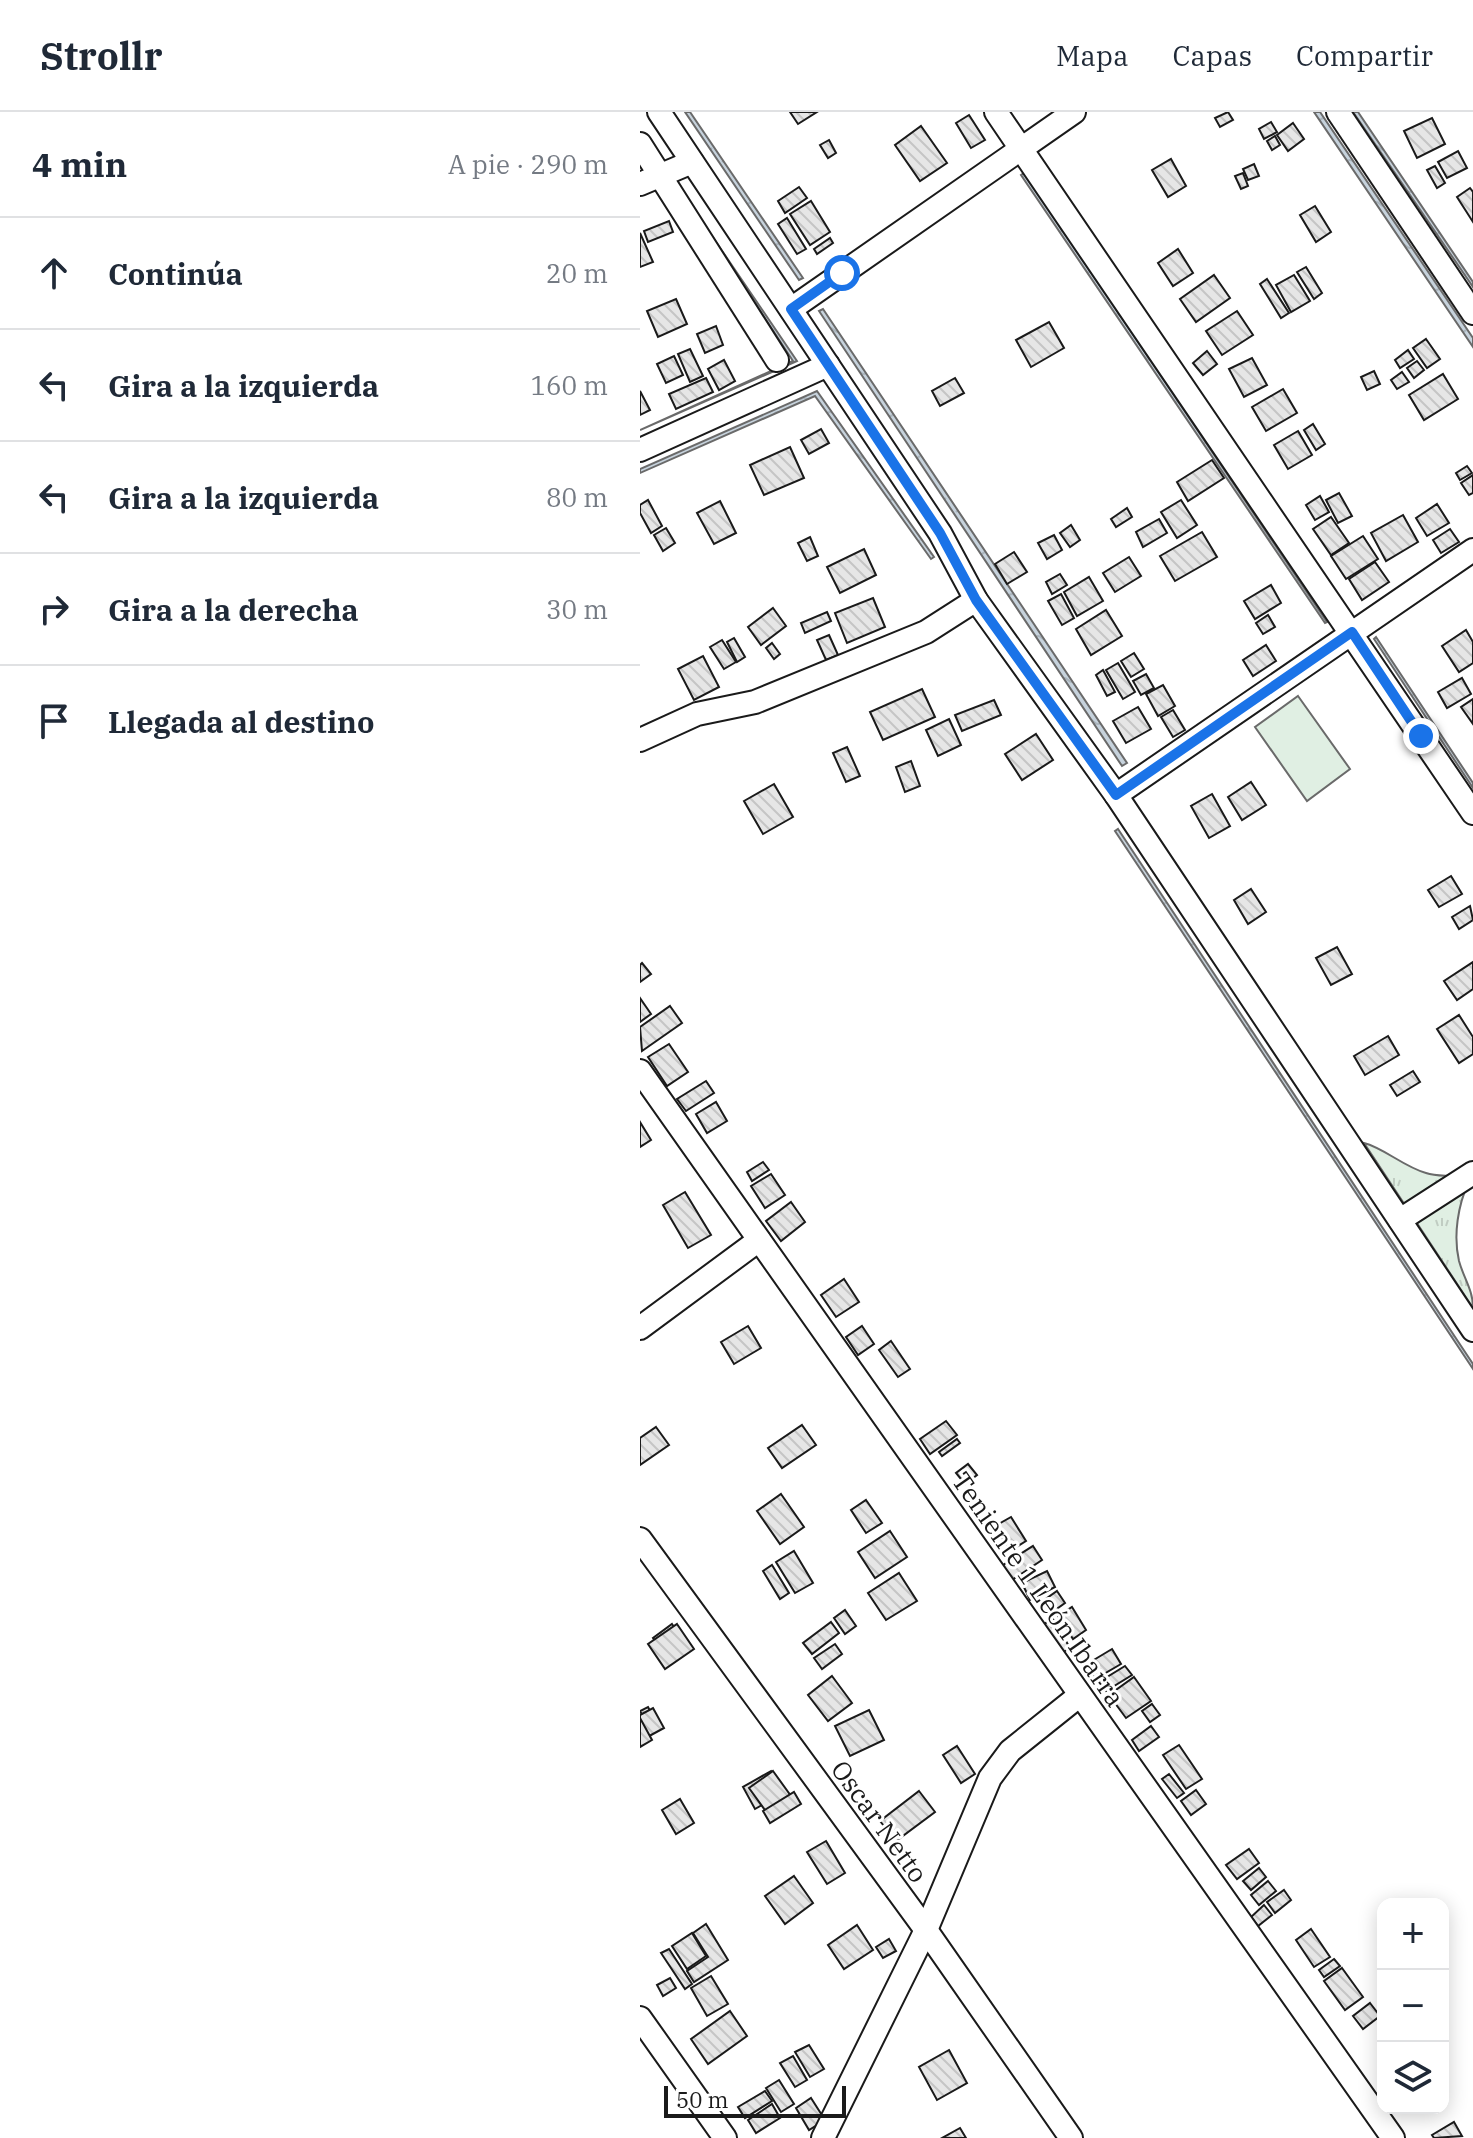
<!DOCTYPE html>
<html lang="es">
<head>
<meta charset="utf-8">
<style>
	:root { --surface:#fff; --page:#f2f2f3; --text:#1f2937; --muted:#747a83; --line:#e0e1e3 }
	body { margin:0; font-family:"IBM Plex Serif",serif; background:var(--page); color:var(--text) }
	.controls { position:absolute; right:24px; bottom:24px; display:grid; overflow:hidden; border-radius:16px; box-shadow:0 4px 20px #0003 }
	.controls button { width:72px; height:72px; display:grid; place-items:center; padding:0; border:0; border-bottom:2px solid var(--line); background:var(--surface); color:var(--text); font:40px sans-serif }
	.scale { position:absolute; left:24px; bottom:20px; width:182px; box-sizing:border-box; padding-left:8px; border:4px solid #1a1a1a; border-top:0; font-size:22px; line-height:28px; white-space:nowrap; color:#1a1a1a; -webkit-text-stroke:6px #fff; paint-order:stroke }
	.stop { position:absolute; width:24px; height:24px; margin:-18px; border:6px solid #1a73e8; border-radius:50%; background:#fff }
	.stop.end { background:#1a73e8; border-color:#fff; box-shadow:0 2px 8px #0008 }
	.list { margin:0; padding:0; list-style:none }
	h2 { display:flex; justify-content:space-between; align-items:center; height:104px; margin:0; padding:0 32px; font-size:34px }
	h2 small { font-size:26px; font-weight:400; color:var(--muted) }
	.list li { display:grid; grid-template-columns:52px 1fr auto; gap:24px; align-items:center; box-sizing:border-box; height:112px; padding:0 32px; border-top:2px solid var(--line) }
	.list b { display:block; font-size:30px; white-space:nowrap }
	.list em { font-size:26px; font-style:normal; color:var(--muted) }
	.icon { flex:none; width:44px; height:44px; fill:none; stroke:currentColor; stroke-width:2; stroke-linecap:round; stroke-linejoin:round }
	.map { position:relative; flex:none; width:833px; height:2026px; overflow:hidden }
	header { display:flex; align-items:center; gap:48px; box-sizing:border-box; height:112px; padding:0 40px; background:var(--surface); border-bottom:2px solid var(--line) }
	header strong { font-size:38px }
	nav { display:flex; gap:44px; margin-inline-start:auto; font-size:28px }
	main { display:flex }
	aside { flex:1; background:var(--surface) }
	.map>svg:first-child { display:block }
	.grass { fill:url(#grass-tufts); stroke:#6a6a6a; stroke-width:2 }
	.garden { fill:#e0efe3; stroke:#6a6a6a; stroke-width:2 }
	.water { fill:url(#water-ripples); stroke:#6a6a6a; stroke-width:2 }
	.building { fill:url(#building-back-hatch); stroke:#1a1a1a; stroke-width:2 }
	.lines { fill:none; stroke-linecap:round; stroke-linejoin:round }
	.street-casing { stroke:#1a1a1a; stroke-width:26 }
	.street { stroke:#fff; stroke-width:22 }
	.route { stroke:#1a73e8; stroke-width:10 }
	.labels { text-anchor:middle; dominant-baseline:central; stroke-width:6; stroke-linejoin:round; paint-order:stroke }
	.street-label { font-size:26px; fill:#1a1a1a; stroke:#fff }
</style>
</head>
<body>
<header>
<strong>Strollr</strong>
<nav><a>Mapa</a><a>Capas</a><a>Compartir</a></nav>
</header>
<main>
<aside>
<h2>4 min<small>A pie · 290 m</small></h2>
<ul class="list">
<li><svg class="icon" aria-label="ahead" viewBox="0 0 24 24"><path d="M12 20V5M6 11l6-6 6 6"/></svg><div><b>Continúa</b></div><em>20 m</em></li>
<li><svg class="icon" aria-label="left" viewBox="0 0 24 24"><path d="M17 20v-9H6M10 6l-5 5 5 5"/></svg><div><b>Gira a la izquierda</b></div><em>160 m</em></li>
<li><svg class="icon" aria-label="left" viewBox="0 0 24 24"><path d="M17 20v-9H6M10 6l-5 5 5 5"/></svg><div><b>Gira a la izquierda</b></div><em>80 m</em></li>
<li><svg class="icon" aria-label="right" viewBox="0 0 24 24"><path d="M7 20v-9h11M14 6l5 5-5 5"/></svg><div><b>Gira a la derecha</b></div><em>30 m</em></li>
<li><svg class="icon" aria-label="arrive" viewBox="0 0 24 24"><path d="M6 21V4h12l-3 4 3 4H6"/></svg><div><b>Llegada al destino</b></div></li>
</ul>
</aside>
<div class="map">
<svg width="833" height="2026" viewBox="0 0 833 2026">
	<defs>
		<pattern id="grass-tufts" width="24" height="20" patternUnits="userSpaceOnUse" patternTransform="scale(2)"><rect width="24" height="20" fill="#e0efe3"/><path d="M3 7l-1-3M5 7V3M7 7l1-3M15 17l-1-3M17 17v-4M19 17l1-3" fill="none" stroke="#c0ccc2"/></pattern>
		<pattern id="water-ripples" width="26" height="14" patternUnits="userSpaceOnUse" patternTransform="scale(2)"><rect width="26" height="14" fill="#c6d2dc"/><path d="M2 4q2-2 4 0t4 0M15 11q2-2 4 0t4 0" fill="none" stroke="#aab4bc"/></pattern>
		<pattern id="building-back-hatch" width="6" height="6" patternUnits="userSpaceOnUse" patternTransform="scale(2)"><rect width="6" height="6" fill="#e6e6e6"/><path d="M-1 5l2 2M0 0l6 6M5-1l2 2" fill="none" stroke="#c5c5c5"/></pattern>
	</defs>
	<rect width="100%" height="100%" fill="#fff"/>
	<!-- grass -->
	<path class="grass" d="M724,1031C744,1036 764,1055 786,1061C801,1066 816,1061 829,1069C818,1093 813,1123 819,1149C824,1167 833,1178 833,1196Z"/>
	<!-- garden -->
	<polygon class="garden" points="658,584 710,657 667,689 615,615"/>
	<!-- water -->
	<g class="water">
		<polygon points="45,0 50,0 163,166 159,168"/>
		<polygon points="674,0 680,0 833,226 833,235"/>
		<polygon points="713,0 718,0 833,170 833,175"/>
		<polygon points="384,61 687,510 685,511 381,63"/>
		<polygon points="42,80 157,249 0,318 153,249"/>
		<polygon points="183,197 487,651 482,654 179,199"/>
		<polygon points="177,279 294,445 291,447 175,284 0,361 0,357"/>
		<polygon points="736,525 833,671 833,676 734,527"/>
		<polygon points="478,717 833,1252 833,1257 475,719"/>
	</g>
	<!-- building -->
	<g class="building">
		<polygon points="150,0 177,0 158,12"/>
		<polygon points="588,0 593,8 580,15 575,6"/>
		<polygon points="329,3 345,28 331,36 316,11"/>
		<polygon points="792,6 805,32 777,46 764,19"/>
		<polygon points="631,10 637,20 624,27 619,17"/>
		<polygon points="653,11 664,27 648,39 637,23"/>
		<polygon points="281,14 307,51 280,69 255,33"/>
		<polygon points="635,24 640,33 632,38 627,29"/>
		<polygon points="189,28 196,41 188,46 180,33"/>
		<polygon points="818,39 827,56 807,66 798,50"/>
		<polygon points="531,47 546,74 528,85 512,58"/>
		<polygon points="614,52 619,64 608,68 603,57"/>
		<polygon points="795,54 805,71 797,76 787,58"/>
		<polygon points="603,61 608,74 601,77 595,64"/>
		<polygon points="159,75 167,86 145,101 138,89"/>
		<polygon points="830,76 833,80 833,110 817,85"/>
		<polygon points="171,89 190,120 170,133 150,102"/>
		<polygon points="675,94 691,120 676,130 660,103"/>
		<polygon points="147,106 166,137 157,142 138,112"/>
		<polygon points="29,109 33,120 8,130 4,119"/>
		<polygon points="0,121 13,150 0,155"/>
		<polygon points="190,126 193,131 177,142 174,137"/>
		<polygon points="538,137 553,161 533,174 518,151"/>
		<polygon points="666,155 682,181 674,187 657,160"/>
		<polygon points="574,163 590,186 556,210 540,187"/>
		<polygon points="654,163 670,189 651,200 636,173"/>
		<polygon points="627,167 649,201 641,206 620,172"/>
		<polygon points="36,187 47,212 18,225 7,199"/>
		<polygon points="597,199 613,223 582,243 566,219"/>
		<polygon points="409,210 424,236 391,255 376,228"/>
		<polygon points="76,214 83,233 65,241 57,222"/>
		<polygon points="786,227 800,247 787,256 773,236"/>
		<polygon points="50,237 63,264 50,270 38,242"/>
		<polygon points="768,238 774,247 760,256 755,248"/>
		<polygon points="567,239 577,252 563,263 553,251"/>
		<polygon points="34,244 43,263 26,271 17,252"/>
		<polygon points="612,246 627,273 604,285 589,257"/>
		<polygon points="84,248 95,269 79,278 68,257"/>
		<polygon points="777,249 784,258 774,266 767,256"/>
		<polygon points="734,259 740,272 727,278 721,265"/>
		<polygon points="762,260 769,270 757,277 751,268"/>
		<polygon points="803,262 818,287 784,308 769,283"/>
		<polygon points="66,266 73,280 36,297 29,282"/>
		<polygon points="315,266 324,281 300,294 292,279"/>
		<polygon points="643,277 657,301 626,319 612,295"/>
		<polygon points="0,279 10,298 0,303"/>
		<polygon points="673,312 685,332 676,338 664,318"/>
		<polygon points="181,317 189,331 169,342 161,328"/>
		<polygon points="658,319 672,343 648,357 634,333"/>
		<polygon points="150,335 164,366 124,383 110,353"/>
		<polygon points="572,348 584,366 548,389 537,370"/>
		<polygon points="827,354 832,361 820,368 816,361"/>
		<polygon points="833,363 833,381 829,383 821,371"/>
		<polygon points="699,381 712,404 698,411 686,388"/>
		<polygon points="680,384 689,400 675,408 666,393"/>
		<polygon points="8,388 22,414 11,421 0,401 0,393"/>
		<polygon points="541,388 557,413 537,426 521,400"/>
		<polygon points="80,389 96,421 74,432 57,401"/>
		<polygon points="797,392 809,411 787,424 776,406"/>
		<polygon points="487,396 492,405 476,415 471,407"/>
		<polygon points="763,403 778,430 746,449 731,421"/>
		<polygon points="691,405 709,431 691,443 673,417"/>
		<polygon points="519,407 527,421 503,435 496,420"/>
		<polygon points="431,413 440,428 430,435 420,421"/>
		<polygon points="26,416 35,431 23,439 14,423"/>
		<polygon points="810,417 819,430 801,441 793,428"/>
		<polygon points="562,420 577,445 535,469 520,444"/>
		<polygon points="414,423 422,438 407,447 398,431"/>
		<polygon points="723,424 738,447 706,467 691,444"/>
		<polygon points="170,425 178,444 167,449 158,431"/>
		<polygon points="224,437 236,463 200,481 187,455"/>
		<polygon points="374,440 387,460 367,472 355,452"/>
		<polygon points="489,445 501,464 475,480 463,461"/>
		<polygon points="735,450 749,470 722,488 709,467"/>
		<polygon points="420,462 427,473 412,482 406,470"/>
		<polygon points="449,465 463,489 437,504 424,480"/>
		<polygon points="631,473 641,491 615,507 604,489"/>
		<polygon points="421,482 434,506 422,513 408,489"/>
		<polygon points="233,486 245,515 207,531 195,501"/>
		<polygon points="133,496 146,514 121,533 108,515"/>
		<polygon points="466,498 482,524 451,543 436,517"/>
		<polygon points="187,500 191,509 165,521 161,511"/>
		<polygon points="628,503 635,515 623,522 616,511"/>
		<polygon points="826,518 833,530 833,551 819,560 802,534"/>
		<polygon points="189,523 198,543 186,548 177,528"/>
		<polygon points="94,526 105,545 97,550 87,530"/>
		<polygon points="82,528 96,550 84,557 70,535"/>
		<polygon points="132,531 140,542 134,547 126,536"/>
		<polygon points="626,533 636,549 613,564 603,548"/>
		<polygon points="494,541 504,557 491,565 481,549"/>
		<polygon points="63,544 79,575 54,588 38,557"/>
		<polygon points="478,551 495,580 483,587 466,558"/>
		<polygon points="463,558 475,580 467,584 456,563"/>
		<polygon points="506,562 514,576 501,583 493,569"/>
		<polygon points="822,566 831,582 807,596 798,580"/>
		<polygon points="523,573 535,594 518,604 506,582"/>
		<polygon points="282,577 295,605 243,628 230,600"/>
		<polygon points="833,587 833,612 821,595"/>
		<polygon points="354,588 361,603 322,619 315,603"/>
		<polygon points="498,595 511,617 486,631 473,609"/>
		<polygon points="533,598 545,618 533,625 521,605"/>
		<polygon points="309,607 321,633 298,644 286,618"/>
		<polygon points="396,622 413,648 382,668 365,642"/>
		<polygon points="207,635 220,664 206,670 193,641"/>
		<polygon points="271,649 280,674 265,680 256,655"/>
		<polygon points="611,670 626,693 602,708 588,685"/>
		<polygon points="134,672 153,705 123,722 104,689"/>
		<polygon points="572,682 590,714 569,726 551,694"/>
		<polygon points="811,764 822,782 799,795 788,778"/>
		<polygon points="611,777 626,800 608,812 594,788"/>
		<polygon points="830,794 833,808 819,817 812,805"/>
		<polygon points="697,835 712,862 691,873 676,846"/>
		<polygon points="833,850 833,877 817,888 804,869"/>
		<polygon points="2,851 11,862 0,870 0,853"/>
		<polygon points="0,886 11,902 0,910"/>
		<polygon points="30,894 42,911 2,939 0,915"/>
		<polygon points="819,903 833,925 833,942 819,951 797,917"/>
		<polygon points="748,924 759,943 725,963 714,944"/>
		<polygon points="29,932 48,960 27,974 8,945"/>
		<polygon points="773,959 780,970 757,984 750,973"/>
		<polygon points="66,969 74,981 46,999 37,987"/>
		<polygon points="76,990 87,1009 67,1021 56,1002"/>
		<polygon points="0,1010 11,1028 0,1035"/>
		<polygon points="123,1050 129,1058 112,1069 107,1060"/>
		<polygon points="131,1062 145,1083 125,1096 111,1074"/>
		<polygon points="45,1080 71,1123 48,1136 23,1093"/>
		<polygon points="151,1090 165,1110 141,1129 126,1109"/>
		<polygon points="204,1167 219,1190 196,1205 181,1183"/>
		<polygon points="108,1214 121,1236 94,1252 81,1230"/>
		<polygon points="222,1214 234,1232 218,1243 206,1225"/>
		<polygon points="251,1229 270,1257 258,1265 239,1238"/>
		<polygon points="306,1309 317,1323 290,1342 280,1327"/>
		<polygon points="162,1313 176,1333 142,1356 128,1336"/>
		<polygon points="16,1315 29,1333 0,1353 0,1326"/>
		<polygon points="317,1327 320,1331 302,1344 299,1340"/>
		<polygon points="328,1352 337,1363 325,1372 316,1361"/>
		<polygon points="141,1382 164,1415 140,1432 117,1399"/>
		<polygon points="226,1388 242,1411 226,1421 211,1398"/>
		<polygon points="371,1405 386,1429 370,1439 355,1414"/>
		<polygon points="250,1419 267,1445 235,1466 218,1440"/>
		<polygon points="393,1434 402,1448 372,1468 363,1453"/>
		<polygon points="154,1439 173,1471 155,1481 136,1450"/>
		<polygon points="132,1453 149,1481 140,1487 123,1459"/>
		<polygon points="407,1459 415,1475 390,1488 382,1471"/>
		<polygon points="259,1461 277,1489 246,1508 228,1481"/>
		<polygon points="417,1479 425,1491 408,1503 400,1491"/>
		<polygon points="432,1495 446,1518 433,1527 418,1504"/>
		<polygon points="205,1498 216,1514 205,1522 194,1506"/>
		<polygon points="413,1507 430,1536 418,1543 402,1513"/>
		<polygon points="191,1510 199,1521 172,1542 163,1531"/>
		<polygon points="32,1512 51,1538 31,1552 13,1526"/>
		<polygon points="37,1512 54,1537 25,1557 8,1532"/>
		<polygon points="195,1532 202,1542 182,1557 174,1546"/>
		<polygon points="472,1537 481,1552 455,1567 447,1552"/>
		<polygon points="485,1554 492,1563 466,1579 459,1570"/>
		<polygon points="192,1564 212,1591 188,1609 168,1583"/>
		<polygon points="494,1565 511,1589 486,1606 469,1583"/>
		<polygon points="512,1592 520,1603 510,1610 502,1599"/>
		<polygon points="8,1595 19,1617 12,1621 0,1599"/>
		<polygon points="13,1596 24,1616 0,1629 0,1603"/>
		<polygon points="229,1598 244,1628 210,1644 195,1614"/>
		<polygon points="0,1606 12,1628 0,1635"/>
		<polygon points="511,1614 519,1625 499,1639 492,1628"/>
		<polygon points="539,1633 562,1667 546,1677 523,1643"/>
		<polygon points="317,1634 335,1662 321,1671 303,1643"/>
		<polygon points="131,1659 143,1681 115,1697 103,1675"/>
		<polygon points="133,1659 151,1684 127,1701 109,1676"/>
		<polygon points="529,1662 544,1681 537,1686 522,1667"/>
		<polygon points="556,1678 566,1692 551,1703 541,1689"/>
		<polygon points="279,1679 295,1700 256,1729 240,1709"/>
		<polygon points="154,1680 161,1692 130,1711 123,1699"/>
		<polygon points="40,1687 54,1711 36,1722 22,1698"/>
		<polygon points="186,1729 205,1761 187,1772 167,1740"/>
		<polygon points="609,1737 619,1751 597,1767 586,1753"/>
		<polygon points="619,1756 626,1765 611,1778 603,1769"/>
		<polygon points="154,1764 173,1791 145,1812 125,1784"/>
		<polygon points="628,1769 636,1779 619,1793 611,1783"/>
		<polygon points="644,1778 651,1788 635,1801 627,1790"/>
		<polygon points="624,1793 632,1803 618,1814 611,1805"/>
		<polygon points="66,1812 88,1848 54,1870 47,1859 68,1845 53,1821"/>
		<polygon points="217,1813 233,1838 204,1857 188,1833"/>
		<polygon points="671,1817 690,1845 674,1855 656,1828"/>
		<polygon points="52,1821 66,1844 47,1857 32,1834"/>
		<polygon points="249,1827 256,1839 243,1846 236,1835"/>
		<polygon points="29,1837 52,1872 45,1877 21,1841"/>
		<polygon points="694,1847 700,1854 684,1865 679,1858"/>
		<polygon points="702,1856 723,1885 705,1898 684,1869"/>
		<polygon points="71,1864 88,1892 67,1904 51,1876"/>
		<polygon points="30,1866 36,1876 23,1884 17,1873"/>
		<polygon points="730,1891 740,1904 723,1917 713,1904"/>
		<polygon points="90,1899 107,1924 68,1952 51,1927"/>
		<polygon points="169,1933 184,1957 170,1965 155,1940"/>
		<polygon points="309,1938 327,1971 297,1988 279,1955"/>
		<polygon points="153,1944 167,1968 155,1975 140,1951"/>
		<polygon points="139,1968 154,1992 141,2000 126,1976"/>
		<polygon points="125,1979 132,1989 105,2006 98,1995"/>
		<polygon points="171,1986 185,2008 169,2018 156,1996"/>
		<polygon points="132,1992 140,2006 116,2021 108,2008"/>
		<polygon points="814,2010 822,2024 794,2026 792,2023"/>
		<polygon points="320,2016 326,2026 302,2026"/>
	</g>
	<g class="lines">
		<defs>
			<g id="street">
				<polyline points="19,0 300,421 336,488 476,683 833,1218"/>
				<polyline points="356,0 833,701"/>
				<polyline points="698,0 833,201"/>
				<polyline points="0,32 137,248"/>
				<polyline points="0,72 52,50"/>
				<polyline points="151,197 434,0"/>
				<polyline points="0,338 188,253"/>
				<polyline points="0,628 57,602 115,590 286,520 336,488"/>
				<polyline points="476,683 833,438"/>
				<polyline points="0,959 753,2026"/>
				<polyline points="760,1108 833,1061"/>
				<polyline points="0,1216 119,1128"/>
				<polyline points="0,1427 286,1818 431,2026"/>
				<polyline points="0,1906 85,2026"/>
				<polyline points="183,2026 286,1818 350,1666 370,1639 440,1583"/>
			</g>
		</defs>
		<!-- street casing -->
		<use href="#street" class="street-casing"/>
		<!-- street -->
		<use href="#street" class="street"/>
	</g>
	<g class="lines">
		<!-- route -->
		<polyline class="route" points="202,161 151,197 300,421 336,488 476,683 712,520 781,624"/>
	</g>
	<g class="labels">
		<!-- street labels -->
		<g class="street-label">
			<text transform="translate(399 1477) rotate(55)">Teniente 1 León Ibarra</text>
			<text transform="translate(240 1709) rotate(54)">Oscar Netto</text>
		</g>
	</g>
</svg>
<div class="controls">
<button>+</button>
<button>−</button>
<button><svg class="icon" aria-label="layers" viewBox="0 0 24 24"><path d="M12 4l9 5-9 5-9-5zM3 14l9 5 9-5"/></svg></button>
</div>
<div class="scale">50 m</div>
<div class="stop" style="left:202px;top:161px"></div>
<div class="stop end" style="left:781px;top:624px"></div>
</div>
</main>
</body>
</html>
